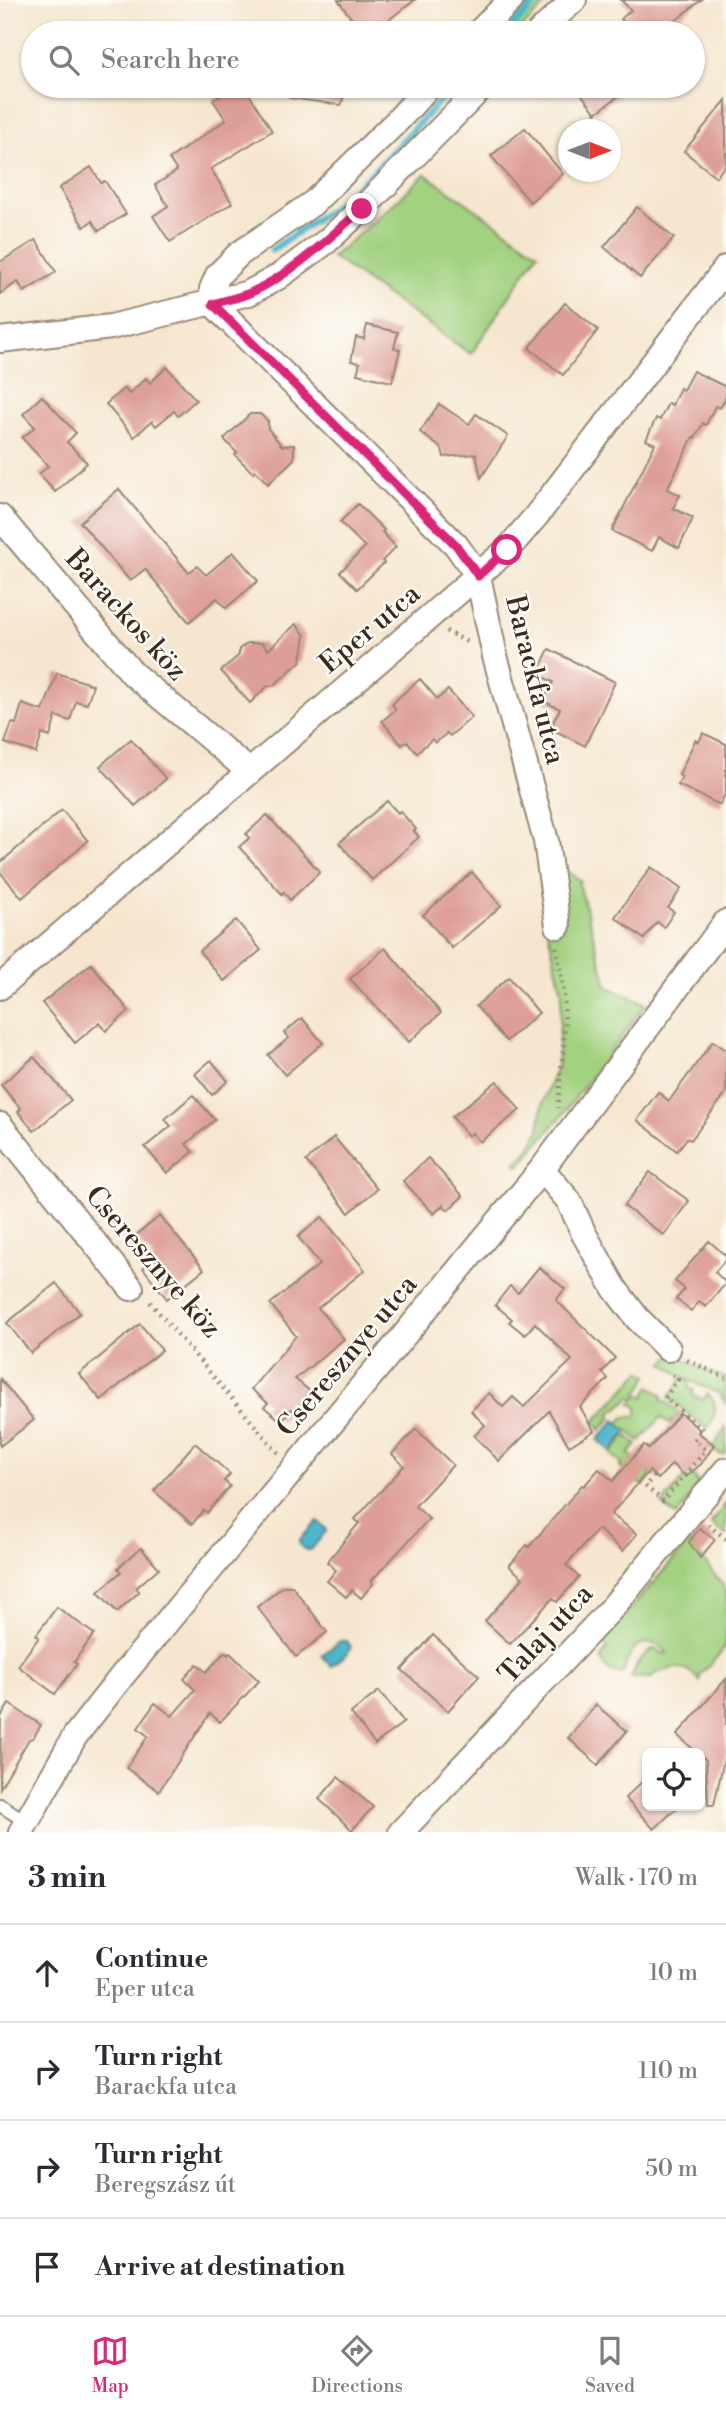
<!DOCTYPE html>
<html lang="en">
<head>
<meta charset="utf-8">
<style>
	:root { --surface:#fff; --page:#f7f7f7; --text:#2b2b33; --muted:#7c7c81; --line:#e1e1e2; --accent:#db2777 }
	body { margin:0; font-family:"Libre Bodoni",serif; background:var(--page); color:var(--text) }
	.controls { position:absolute; right:21px; bottom:21px; display:grid; overflow:hidden; border-radius:10px; box-shadow:0 2px 5px #0004 }
	.controls button { width:63px; height:63px; display:grid; place-items:center; padding:0; border:0; border-bottom:2px solid var(--line); background:var(--surface); color:var(--text); font:35px sans-serif }
	.compass { position:absolute; left:558px; top:119px; width:63px; height:63px; border-radius:50%; background:var(--surface); box-shadow:0 2px 5px #0004; rotate:90deg }
	.stop { position:absolute; width:21px; height:21px; margin:-16px; border:5px solid #db2777; border-radius:50%; background:#fff }
	.stop.end { background:#db2777; border-color:#fff; box-shadow:0 2px 7px #0008 }
	.list { margin:0; padding:0; list-style:none }
	h2 { display:flex; justify-content:space-between; align-items:center; height:91px; margin:0; padding:0 28px; font-size:30px }
	h2 small { font-size:23px; font-weight:400; color:var(--muted) }
	.list li { display:grid; grid-template-columns:46px 1fr auto; gap:21px; align-items:center; box-sizing:border-box; height:98px; padding:0 28px; border-top:2px solid var(--line) }
	.list b { display:block; font-size:26px; white-space:nowrap }
	.list p { margin:0; font-size:23px; white-space:nowrap; color:var(--muted) }
	.list em { font-size:23px; font-style:normal; color:var(--muted) }
	.icon { flex:none; width:38px; height:38px; fill:none; stroke:currentColor; stroke-width:2; stroke-linecap:round; stroke-linejoin:round }
	.map { position:relative; flex:none; width:726px; height:1832px; overflow:hidden }
	.search { position:absolute; background:var(--surface); box-shadow:0 2px 5px #0004; left:21px; right:21px; top:21px; height:77px; display:flex; align-items:center; gap:18px; box-sizing:border-box; padding:0 24px; border-radius:38px; color:var(--muted); font-size:26px }
	.sheet { height:483px; background:var(--surface) }
	nav { display:flex; justify-content:space-around; align-items:center; box-sizing:border-box; height:98px; border-top:2px solid var(--line); background:var(--surface); font-size:19px; color:var(--muted) }
	nav a { display:grid; justify-items:center; gap:4px }
	nav .on { color:var(--accent) }
	.map>svg:first-child { display:block }
	.green { fill:#a2d180; stroke:#6e7e4f; stroke-width:2 }
	.water { fill:#4eb6cc; stroke:#447075; stroke-width:2 }
	.lines { fill:none; stroke-linecap:round; stroke-linejoin:round }
	.stream { stroke:#4eb6cc; stroke-width:7 }
	.building { fill:#dd9e95 }
	.service-casing { stroke:#988876; stroke-width:16 }
	.minor-casing { stroke:#988876; stroke-width:28 }
	.path { stroke:#988876; stroke-width:4.5; stroke-dasharray:2 5; stroke-linecap:butt }
	.service { stroke:#fff; stroke-width:12 }
	.minor { stroke:#fff; stroke-width:24 }
	.route { stroke:#db2777; stroke-width:9 }
	.labels { text-anchor:middle; dominant-baseline:central; stroke-width:5; stroke-linejoin:round; paint-order:stroke }
	.street-label { font-size:28px; fill:#3b2a1e; stroke:#fdfcf7 }
</style>
</head>
<body>
<div class="map">
<svg width="726" height="1832" viewBox="0 0 726 1832">
	<rect width="100%" height="100%" fill="#fdfcf7"/>
	<filter id="ink" filterUnits="userSpaceOnUse"><feTurbulence type="fractalNoise" baseFrequency=".0143" numOctaves="2"/><feDisplacementMap in="SourceGraphic" scale="14" xChannelSelector="R" yChannelSelector="G"/><feConvolveMatrix kernelMatrix="1 2 1 2 8 2 1 2 1" color-interpolation-filters="sRGB"/></filter>
	<filter id="wash" filterUnits="userSpaceOnUse"><feTurbulence type="fractalNoise" baseFrequency=".00686" numOctaves="4" result="noise"/><feDisplacementMap in="SourceGraphic" scale="28" xChannelSelector="R" yChannelSelector="G"/><feGaussianBlur stdDeviation="1.57" result="paint"/><feColorMatrix in="noise" values="0 0 0 0 0 0 0 0 0 0 0 0 0 0 0 0 0 1.4 0 .05"/><feComposite in="paint" operator="in"/></filter>
	<g filter="url(#wash)">
		<rect width="100%" height="100%" fill="#f6e6cf"/>
		<!-- green -->
		<g class="green">
			<polygon points="522,0 550,0 517,33 487,33"/>
			<polygon points="425,174 538,253 471,354 332,257 378,218"/>
			<path d="M557,864L581,881L579,883L607,986C620,994 633,996 646,1004L564,1113L519,1166L515,1163L531,1147L539,1130L543,1101L557,1067L562,992L548,932Z"/>
			<polygon points="674,1352 702,1369 726,1378 726,1404 720,1394 682,1377 664,1363"/>
			<path d="M641,1371L648,1376L635,1399L630,1397C626,1403 617,1408 611,1413V1418L600,1430L594,1422Z"/>
			<path d="M682,1379L690,1382L688,1387L694,1390L692,1395L704,1400L707,1394C720,1404 715,1418 707,1429L669,1398Z"/>
			<polygon points="650,1386 663,1396 662,1399 680,1413 670,1424 661,1417 640,1441 618,1423 625,1417 637,1416 637,1407 631,1403 639,1394 644,1397"/>
			<polygon points="726,1426 726,1454 721,1455 712,1449"/>
			<polygon points="626,1435 637,1445 629,1454 652,1474 643,1486 620,1467 622,1463 611,1454"/>
			<polygon points="689,1472 696,1478 699,1487 676,1516 662,1504"/>
			<polygon points="726,1503 726,1535 711,1524"/>
			<path d="M689,1542L726,1589V1647L700,1675V1681C685,1663 674,1666 653,1675L652,1678H631C637,1664 641,1654 655,1649L663,1654L667,1653C662,1644 645,1639 636,1647C630,1652 625,1665 623,1673C611,1675 605,1669 601,1658L607,1649L605,1643L601,1642Z"/>
		</g>
		<!-- water -->
		<g class="water">
			<polygon points="615,1420 627,1431 611,1451 598,1440"/>
			<path d="M318,1521L327,1530L311,1550C303,1550 300,1547 299,1540Z"/>
			<polygon points="340,1641 347,1641 351,1647 347,1654 331,1666 322,1655"/>
		</g>
		<g class="lines">
			<!-- stream -->
			<g class="stream">
				<polyline points="505,33 539,0"/>
				<polyline points="272,250 338,204 371,174 454,86"/>
			</g>
		</g>
		<g id="blocks">
			<!-- building -->
			<g class="building">
				<polygon points="338,0 415,0 371,33 362,33"/>
				<polygon points="621,0 701,0 675,21 686,33 634,33 621,19 631,10"/>
				<polygon points="237,86 244,86 272,131 211,169 232,203 170,242 153,216 168,206 155,185 177,171 169,159 226,120 213,100"/>
				<polygon points="290,86 347,86 341,105 289,98"/>
				<polygon points="575,86 632,86 596,113"/>
				<polygon points="726,100 726,164 716,177 684,151"/>
				<polygon points="525,128 563,174 530,202 491,156"/>
				<polygon points="91,167 101,183 105,181 126,214 99,231 92,221 84,227 59,188"/>
				<polygon points="637,207 674,238 640,278 604,247"/>
				<polygon points="36,240 56,272 24,292 18,282 0,294 0,262"/>
				<polygon points="565,303 598,330 563,375 529,348"/>
				<polygon points="367,325 398,332 394,348 400,350 392,382 357,374 360,363 351,361 356,337 364,339"/>
				<polygon points="167,367 196,400 178,416 174,411 156,426 152,421 134,437 106,404 124,388 129,394 146,378 150,383"/>
				<polygon points="693,371 726,387 726,397 720,408 715,406 706,425 703,423 695,438 693,437 667,489 680,495 673,508 693,518 679,548 659,537 652,551 612,531 655,444 646,440 656,418 660,420 668,403 672,405 680,388 683,390"/>
				<polygon points="42,396 76,433 67,442 87,463 55,492 39,474 48,466 22,438 35,427 23,414"/>
				<polygon points="439,404 469,424 476,414 508,436 481,478 476,454 444,457 442,449 420,432"/>
				<polygon points="250,414 260,414 268,421 268,429 282,446 294,445 294,459 268,484 255,470 253,473 235,455 237,453 224,439"/>
				<polygon points="119,489 189,573 197,566 206,575 233,552 258,581 226,608 217,598 189,622 145,569 130,581 80,522"/>
				<polygon points="358,504 384,530 382,532 396,547 382,561 384,563 357,589 340,572 365,547 340,522"/>
				<polygon points="296,624 305,635 301,661 273,686 268,686 250,703 221,671 239,655 239,649 248,643 262,643 268,650"/>
				<polygon points="549,649 615,682 585,746 550,728 560,709 543,701 553,682 537,674"/>
				<polygon points="57,673 93,685 87,704 76,701 70,721 56,716 50,737 42,734 36,753 5,743 12,723 16,724 22,704 43,711"/>
				<polygon points="420,679 437,699 448,690 472,717 450,736 447,733 435,743 432,739 417,753 407,741 402,745 382,721 396,709 392,705 398,698"/>
				<polygon points="703,733 726,744 726,792 720,805 678,785 682,777 679,775 695,740 699,742"/>
				<polygon points="131,739 166,779 135,806 100,766"/>
				<polygon points="387,801 398,813 400,811 416,829 414,831 419,837 372,880 339,843"/>
				<polygon points="62,810 88,841 22,898 0,872 0,863"/>
				<polygon points="267,815 320,872 290,900 284,892 282,894 239,847 249,838 246,834"/>
				<polygon points="651,867 681,889 668,908 674,912 664,927 657,922 644,939 615,917"/>
				<polygon points="472,872 501,906 452,948 423,915"/>
				<polygon points="236,920 261,950 224,981 199,951"/>
				<polygon points="385,948 441,1013 409,1042 350,979"/>
				<polygon points="91,964 129,1011 106,1031 99,1023 75,1043 42,1003"/>
				<polygon points="509,977 539,1013 506,1041 476,1006"/>
				<polygon points="302,1018 323,1043 285,1075 268,1055 289,1038 284,1033"/>
				<polygon points="713,1041 726,1050 726,1093 691,1140 687,1138 677,1151 637,1120 658,1092 669,1101"/>
				<polygon points="34,1057 71,1100 34,1131 18,1112 21,1109 1,1085"/>
				<polygon points="211,1060 228,1081 212,1095 195,1074"/>
				<polygon points="497,1081 520,1110 480,1142 472,1133 468,1136 452,1117"/>
				<polygon points="193,1095 215,1120 186,1144 193,1152 167,1173 145,1147 171,1126 165,1119"/>
				<polygon points="334,1137 377,1189 349,1213 306,1161"/>
				<polygon points="428,1158 463,1196 448,1210 443,1205 434,1214 403,1181"/>
				<polygon points="650,1172 689,1201 664,1235 624,1206"/>
				<polygon points="160,1216 204,1269 167,1299 143,1268 154,1259 135,1236"/>
				<polygon points="322,1217 365,1270 318,1308 344,1339 295,1379 311,1392 294,1412 291,1409 281,1421 264,1407 268,1403 251,1389 296,1336 270,1304 320,1264 298,1237"/>
				<polygon points="709,1241 726,1256 726,1259 715,1272 726,1283 706,1307 699,1302 691,1311 676,1299 685,1289 675,1281"/>
				<polygon points="539,1267 565,1289 556,1300 615,1358 602,1372 608,1379 580,1407 594,1431 569,1446 549,1411 499,1461 474,1436 485,1425 471,1411 489,1393 503,1407 513,1397 524,1407 572,1360 535,1323 525,1335 509,1322 512,1319 495,1305 510,1286 518,1293"/>
				<polygon points="56,1283 80,1313 31,1353 7,1323"/>
				<polygon points="140,1324 162,1350 101,1400 79,1374"/>
				<polygon points="0,1379 34,1420 0,1446"/>
				<polygon points="680,1413 700,1430 698,1432 714,1445 701,1464 686,1477 672,1464 658,1479 649,1471 611,1514 637,1534 623,1551 598,1529 566,1565 579,1577 557,1602 553,1598 510,1644 485,1621 523,1578 509,1566 527,1545 529,1547 582,1485 584,1486 599,1469 613,1481 644,1445 649,1449"/>
				<polygon points="416,1429 453,1465 415,1506 429,1519 371,1581 373,1584 361,1598 352,1590 346,1597 327,1581 336,1570 327,1562 359,1523 355,1519 404,1466 392,1454"/>
				<polygon points="195,1443 230,1474 224,1481 230,1486 207,1513 204,1510 192,1524 154,1491"/>
				<polygon points="700,1528 715,1540 700,1558 689,1542"/>
				<polygon points="141,1548 159,1568 136,1588 139,1592 117,1612 98,1592 121,1572 118,1568"/>
				<polygon points="284,1586 292,1586 327,1632 296,1657 257,1607"/>
				<polygon points="57,1607 94,1634 74,1662 77,1664 55,1694 18,1666 39,1637 36,1635"/>
				<polygon points="433,1635 479,1676 448,1711 402,1670"/>
				<polygon points="225,1652 228,1655 230,1653 259,1681 220,1722 210,1713 159,1791 126,1768 148,1736 138,1728 155,1703 172,1716 195,1690 184,1679 197,1664 206,1672"/>
				<polygon points="726,1679 726,1750 714,1805 708,1805 706,1760 677,1735"/>
				<polygon points="379,1691 404,1722 375,1744 351,1713"/>
				<polygon points="9,1704 41,1725 33,1738 29,1739 0,1788 1,1717"/>
				<polygon points="596,1705 627,1731 598,1765 568,1738"/>
				<polygon points="338,1777 373,1807 352,1830 319,1799"/>
				<polygon points="647,1777 647,1806 679,1806 654,1829 625,1798"/>
			</g>
		</g>
	</g>
	<g filter="url(#ink)">
		<use href="#blocks" fill-opacity="0" stroke="#988876" stroke-width="2"/>
		<g class="lines">
			<defs>
				<polyline id="service" points="0,1805 27,1822"/>
				<g id="minor">
					<polyline points="478,33 511,0"/>
					<polyline points="538,33 574,0"/>
					<polyline points="213,304 456,545 478,576 495,656 546,841 558,926"/>
					<polyline points="213,304 212,289 218,275 239,254 313,203 398,120 429,86"/>
					<polyline points="0,340 111,327 249,293 278,277 327,241 362,209 483,86"/>
					<polyline points="0,517 133,674 249,771"/>
					<polyline points="0,987 507,550 537,515 726,268"/>
					<polyline points="0,1125 131,1288"/>
					<polyline points="542,1169 569,1201 584,1234 615,1289 637,1318 668,1349"/>
					<polyline points="21,1832 75,1736 122,1676 542,1169 726,922"/>
					<polyline points="401,1832 612,1608 726,1470"/>
				</g>
			</defs>
			<!-- service casing -->
			<use href="#service" class="service-casing"/>
			<!-- minor casing -->
			<use href="#minor" class="minor-casing"/>
			<!-- path -->
			<g class="path">
				<polyline points="446,631 469,643"/>
				<polyline points="556,947 564,992 565,1027 558,1108"/>
				<polyline points="150,1302 278,1453"/>
				<polyline points="687,1360 726,1378"/>
				<polyline points="672,1375 678,1379 665,1398 703,1430 694,1440 711,1454"/>
				<polyline points="654,1476 645,1486 663,1501 706,1450"/>
				<polyline points="708,1525 726,1539"/>
			</g>
			<!-- service -->
			<use href="#service" class="service"/>
			<!-- minor -->
			<use href="#minor" class="minor"/>
		</g>
	</g>
	<g class="lines" filter="url(#ink)">
		<!-- route -->
		<path class="route" d="M362,209C328,239 292,274 250,293C238,298 225,300 213,304L456,545L478,576L507,550"/>
	</g>
	<g class="labels">
		<!-- street labels -->
		<g class="street-label">
			<text transform="translate(126 615) rotate(48)">Barackos köz</text>
			<text transform="translate(370 629) rotate(-40)">Eper utca</text>
			<text transform="translate(535 680) rotate(76)">Barackfa utca</text>
			<text transform="translate(153 1262) rotate(49)">Cseresznye köz</text>
			<text transform="translate(347 1356) rotate(-50)">Cseresznye utca</text>
			<text transform="translate(546 1634) rotate(-47)">Talaj utca</text>
		</g>
	</g>
</svg>
<div class="controls">
<button><svg class="icon" aria-label="locate" viewBox="0 0 24 24"><circle cx="12" cy="12" r="6"/><path d="M12 2v4M12 18v4M2 12h4M18 12h4"/></svg></button>
</div>
<svg class="compass" viewBox="-18 -18 36 36"><path d="M0-13l5 13h-10z" fill="#e53935"/><path d="M0 13l5-13h-10z" fill="#7c7c81"/></svg>
<div class="stop" style="left:507px;top:550px"></div>
<div class="stop end" style="left:362px;top:209px"></div>
<div class="search"><svg class="icon" aria-label="search" viewBox="0 0 24 24"><circle cx="10" cy="10" r="6"/><path d="M15 15l6 6"/></svg>Search here</div>
</div>
<section class="sheet">
<h2>3 min<small>Walk · 170 m</small></h2>
<ul class="list">
<li><svg class="icon" aria-label="ahead" viewBox="0 0 24 24"><path d="M12 20V5M6 11l6-6 6 6"/></svg><div><b>Continue</b><p>Eper utca</p></div><em>10 m</em></li>
<li><svg class="icon" aria-label="right" viewBox="0 0 24 24"><path d="M7 20v-9h11M14 6l5 5-5 5"/></svg><div><b>Turn right</b><p>Barackfa utca</p></div><em>110 m</em></li>
<li><svg class="icon" aria-label="right" viewBox="0 0 24 24"><path d="M7 20v-9h11M14 6l5 5-5 5"/></svg><div><b>Turn right</b><p>Beregszász út</p></div><em>50 m</em></li>
<li><svg class="icon" aria-label="arrive" viewBox="0 0 24 24"><path d="M6 21V4h12l-3 4 3 4H6"/></svg><div><b>Arrive at destination</b></div></li>
</ul>
</section>
<nav>
<a class="on"><svg class="icon" aria-label="map" viewBox="0 0 24 24"><path d="M3 6l6-2 6 2 6-2v14l-6 2-6-2-6 2zM9 4v14M15 6v14"/></svg>Map</a>
<a><svg class="icon" aria-label="directions" viewBox="0 0 24 24"><path d="M12 3l9 9-9 9-9-9zM9 14v-3h6M13 9l2 2-2 2"/></svg>Directions</a>
<a><svg class="icon" aria-label="saved" viewBox="0 0 24 24"><path d="M7 4h10v16l-5-4-5 4z"/></svg>Saved</a>
</nav>
</body>
</html>
